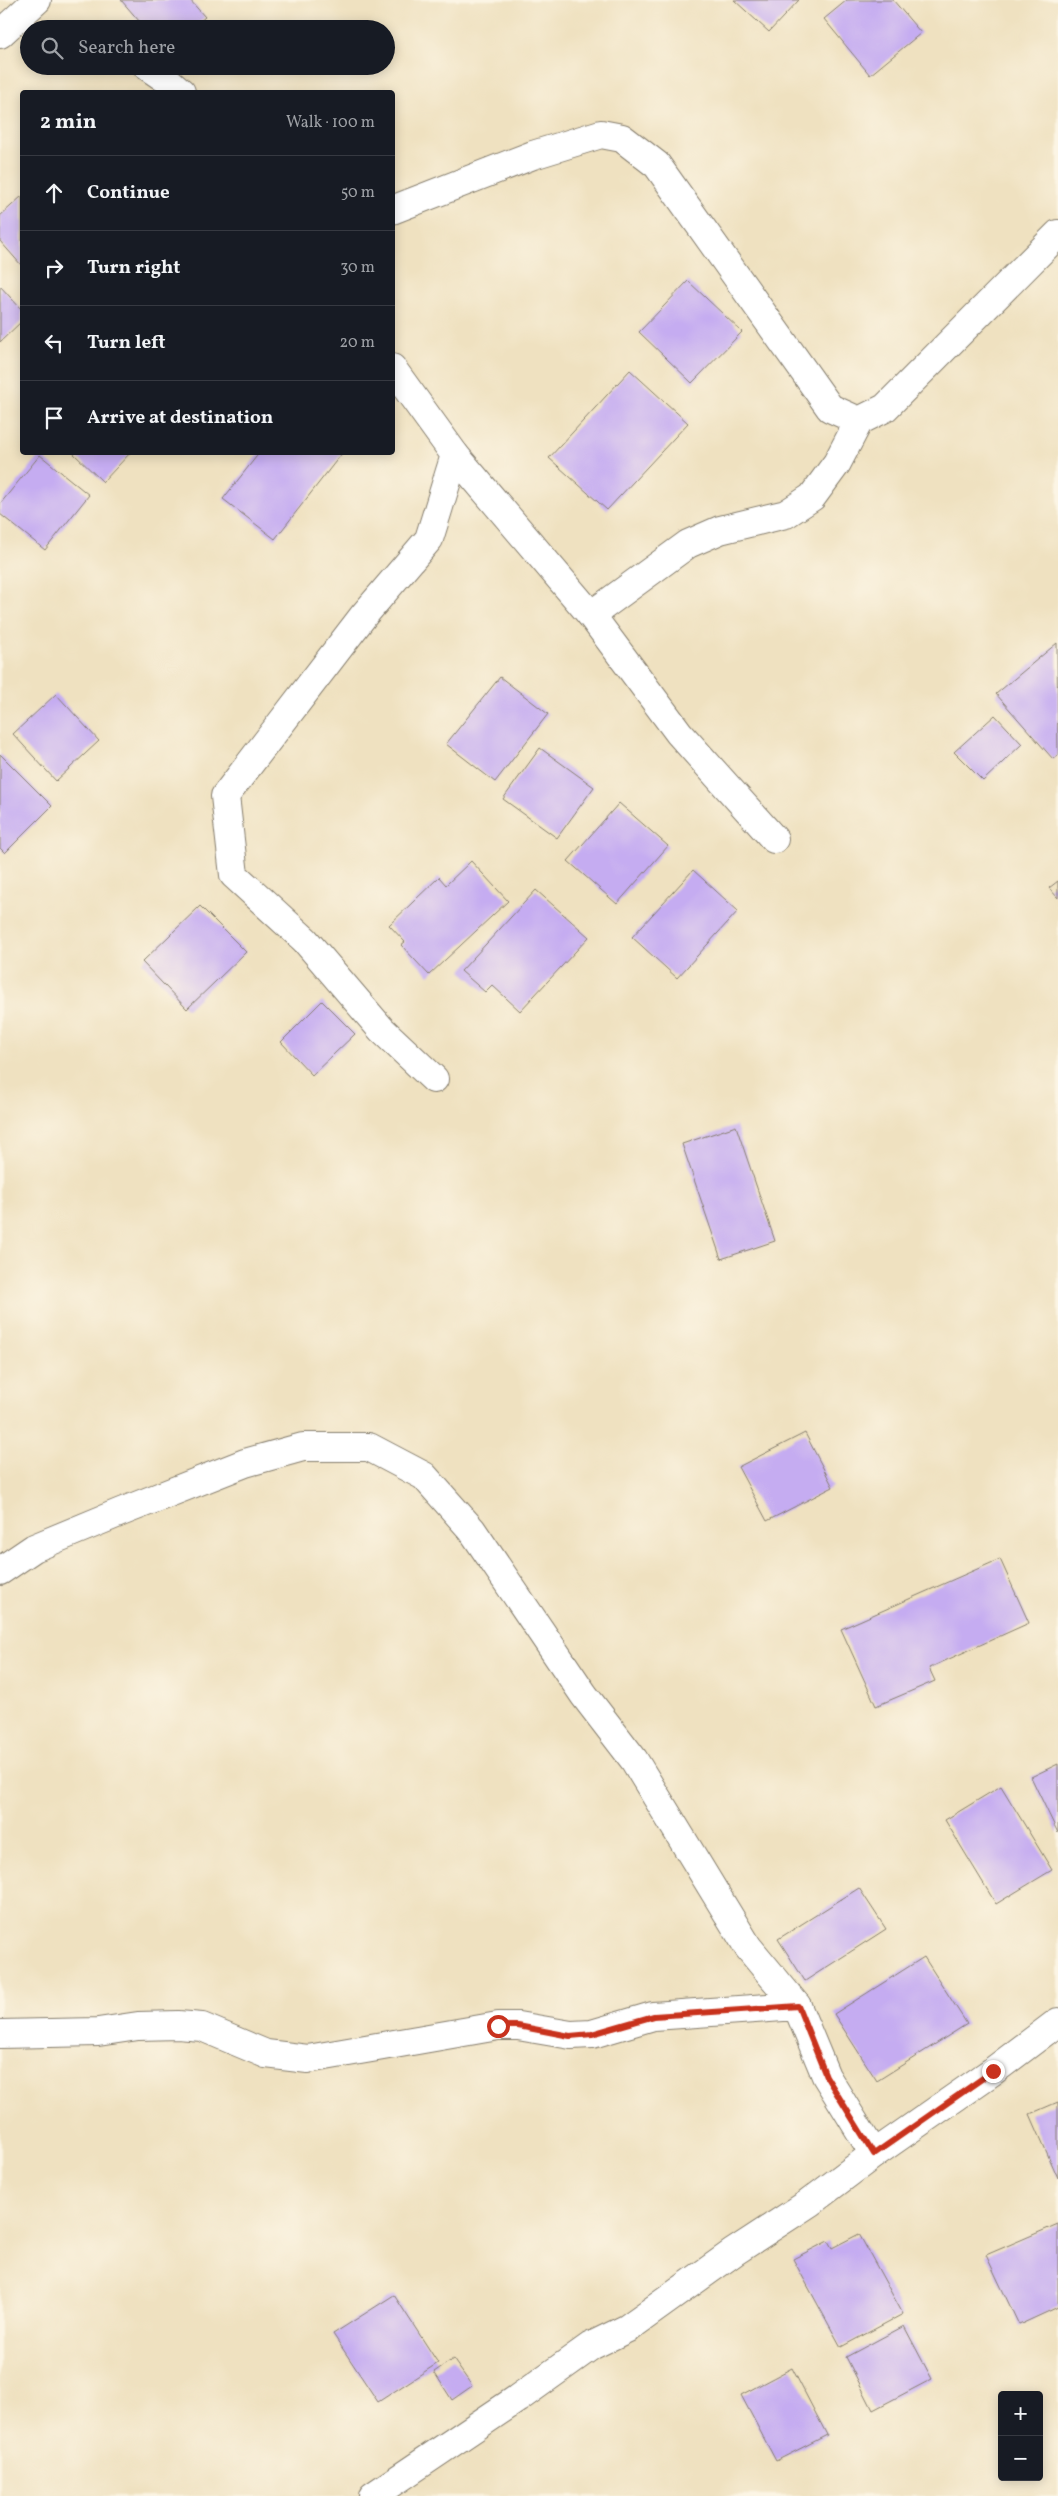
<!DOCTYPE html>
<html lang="en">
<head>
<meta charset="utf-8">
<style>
	:root { --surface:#171b24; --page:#20242c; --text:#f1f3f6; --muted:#9ea1a6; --line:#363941 }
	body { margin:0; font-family:Vollkorn,serif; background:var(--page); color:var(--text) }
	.controls { position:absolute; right:15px; bottom:15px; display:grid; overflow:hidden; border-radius:5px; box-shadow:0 2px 12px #0003 }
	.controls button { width:45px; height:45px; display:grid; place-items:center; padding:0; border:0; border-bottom:1px solid var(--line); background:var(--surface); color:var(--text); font:25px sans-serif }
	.stop { position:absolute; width:15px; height:15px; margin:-11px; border:4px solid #c8321e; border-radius:50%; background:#fff }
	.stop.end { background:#c8321e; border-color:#fff; box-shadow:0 1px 5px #0008 }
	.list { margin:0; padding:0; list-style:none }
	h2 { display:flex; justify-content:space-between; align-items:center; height:65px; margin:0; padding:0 20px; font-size:21px }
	h2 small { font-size:16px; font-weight:400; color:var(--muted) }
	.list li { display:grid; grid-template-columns:32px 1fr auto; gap:15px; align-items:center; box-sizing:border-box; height:75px; padding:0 20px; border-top:1px solid var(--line) }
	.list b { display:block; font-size:19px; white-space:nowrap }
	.list em { font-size:16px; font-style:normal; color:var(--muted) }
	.icon { flex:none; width:28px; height:28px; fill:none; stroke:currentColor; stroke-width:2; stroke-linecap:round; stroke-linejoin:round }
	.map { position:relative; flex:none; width:1058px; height:2496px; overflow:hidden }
	.search { position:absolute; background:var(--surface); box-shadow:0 2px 12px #0003; left:20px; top:20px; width:375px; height:55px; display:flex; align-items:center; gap:12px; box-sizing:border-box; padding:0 18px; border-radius:28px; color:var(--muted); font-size:19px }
	.panel { position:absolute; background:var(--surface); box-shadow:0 2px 12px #0003; left:20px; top:90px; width:375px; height:365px; border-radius:5px }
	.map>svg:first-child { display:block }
	.building { fill:#c5acf1 }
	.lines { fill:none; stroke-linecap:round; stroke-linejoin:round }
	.minor-casing { stroke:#867e6e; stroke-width:30 }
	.minor { stroke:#fff; stroke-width:28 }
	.route { stroke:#c8321e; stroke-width:6 }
</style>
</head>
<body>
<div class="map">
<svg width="1058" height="2496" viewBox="0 0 1058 2496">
	<rect width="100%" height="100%" fill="#fcf5e5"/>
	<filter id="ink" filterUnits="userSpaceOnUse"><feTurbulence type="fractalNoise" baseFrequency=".02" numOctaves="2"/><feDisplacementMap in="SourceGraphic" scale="10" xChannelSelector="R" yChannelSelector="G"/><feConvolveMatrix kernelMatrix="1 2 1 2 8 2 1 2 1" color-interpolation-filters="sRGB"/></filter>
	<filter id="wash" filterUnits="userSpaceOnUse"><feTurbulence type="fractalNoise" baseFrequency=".0096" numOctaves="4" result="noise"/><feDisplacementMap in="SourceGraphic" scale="20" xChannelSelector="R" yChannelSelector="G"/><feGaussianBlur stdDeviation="1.12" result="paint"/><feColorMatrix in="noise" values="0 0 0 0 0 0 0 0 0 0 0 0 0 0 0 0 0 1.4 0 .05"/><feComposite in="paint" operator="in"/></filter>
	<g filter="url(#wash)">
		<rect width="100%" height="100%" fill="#efe1c0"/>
		<g id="blocks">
			<!-- building -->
			<g class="building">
				<polygon points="121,0 190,0 205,17 191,29 146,29"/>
				<polygon points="734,0 799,0 769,32"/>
				<polygon points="847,0 893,0 921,33 870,75 824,19"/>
				<polygon points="22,196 22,266 0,241 0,216"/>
				<polygon points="688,281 742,332 692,383 639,332"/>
				<polygon points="0,286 22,310 22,321 0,342"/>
				<polygon points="630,370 688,423 607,510 549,458"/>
				<polygon points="72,452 131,452 103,482"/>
				<polygon points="260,452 343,452 275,539 223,499"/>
				<polygon points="40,455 89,495 45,550 0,514 0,504"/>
				<polygon points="1057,643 1058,755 1053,759 996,694"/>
				<polygon points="500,677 548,714 495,782 446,744"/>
				<polygon points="56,694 99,741 56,781 13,734"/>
				<polygon points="995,715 1022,744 983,781 954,752"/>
				<polygon points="540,748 594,787 557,838 503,799"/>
				<polygon points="0,754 52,806 5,853 0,848"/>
				<polygon points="619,803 668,846 617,904 568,861"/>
				<polygon points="471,861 508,901 429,975 401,945 405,942 389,925 439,877 446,885"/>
				<polygon points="693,870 738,911 677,978 632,937"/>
				<polygon points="1058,881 1058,898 1049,888"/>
				<polygon points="536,890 589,937 520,1011 492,985 485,992 461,971"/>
				<polygon points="200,906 246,952 187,1009 142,962"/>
				<polygon points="322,1001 355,1034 312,1075 281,1042"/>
				<polygon points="736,1126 775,1241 721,1259 682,1144"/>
				<polygon points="805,1433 833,1487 767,1521 738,1467"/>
				<polygon points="1000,1559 1029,1623 929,1668 935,1681 876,1706 841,1629"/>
				<polygon points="1058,1764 1058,1833 1031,1777"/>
				<polygon points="1001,1786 1052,1870 996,1904 945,1820"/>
				<polygon points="859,1888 886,1929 805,1981 778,1939"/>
				<polygon points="924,1957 967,2024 877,2081 834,2014"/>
				<polygon points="1058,2102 1058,2178 1030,2114"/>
				<polygon points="1058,2224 1058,2307 1019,2325 986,2255"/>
				<polygon points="859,2234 903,2314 841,2347 793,2259 828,2241 832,2248"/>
				<polygon points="394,2295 438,2363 378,2402 333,2334"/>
				<polygon points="904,2326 932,2379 873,2410 846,2357"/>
				<polygon points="453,2359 472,2386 452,2400 434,2372"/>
				<polygon points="792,2368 827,2435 776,2461 741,2395"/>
			</g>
		</g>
	</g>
	<g filter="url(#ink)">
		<use href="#blocks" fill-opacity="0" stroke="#867e6e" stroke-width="1"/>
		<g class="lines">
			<defs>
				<g id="minor">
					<polyline points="0,34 37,0"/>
					<polyline points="147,66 166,79 181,92"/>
					<polyline points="392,210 533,155 601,134 622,138 657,165 830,408 859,421"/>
					<polyline points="392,368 455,455 429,539 364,615 225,796 234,875 305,940 381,1029 434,1079"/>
					<polyline points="455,455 591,615 688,544 720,530 786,514 812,497 837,463 859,421 885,408 1058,234"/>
					<polyline points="591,615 679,733 774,839"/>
					<polyline points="0,1571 34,1548 121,1512 245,1463 303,1447 369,1447 424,1476 472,1530 584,1695 634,1760 748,1947 797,2006"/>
					<polyline points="0,2034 98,2032 138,2026 178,2025 202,2027 266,2054 308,2059 498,2026 518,2026 571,2035 592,2034 653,2016 797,2006 826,2076 874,2154 993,2071 1058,2022"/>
					<polyline points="373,2496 517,2399 591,2346 628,2328 734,2252 809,2203 874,2154"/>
				</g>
			</defs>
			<!-- minor casing -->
			<use href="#minor" class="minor-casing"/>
			<!-- minor -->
			<use href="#minor" class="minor"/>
		</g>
	</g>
	<g class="lines" filter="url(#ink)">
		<!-- route -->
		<polyline class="route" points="498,2026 518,2026 570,2036 592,2034 654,2016 798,2006 826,2076 874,2154 993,2071"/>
	</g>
</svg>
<div class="controls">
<button>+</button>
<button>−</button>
</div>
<div class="stop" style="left:498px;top:2026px"></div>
<div class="stop end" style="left:993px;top:2071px"></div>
<div class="search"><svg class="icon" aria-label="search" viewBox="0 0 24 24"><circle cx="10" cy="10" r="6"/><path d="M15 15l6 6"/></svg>Search here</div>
<section class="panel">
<h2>2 min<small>Walk · 100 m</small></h2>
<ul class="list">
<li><svg class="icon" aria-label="ahead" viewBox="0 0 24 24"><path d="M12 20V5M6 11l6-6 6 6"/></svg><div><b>Continue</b></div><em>50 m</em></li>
<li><svg class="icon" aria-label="right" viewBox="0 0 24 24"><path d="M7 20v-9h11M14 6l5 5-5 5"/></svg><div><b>Turn right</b></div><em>30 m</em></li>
<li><svg class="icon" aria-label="left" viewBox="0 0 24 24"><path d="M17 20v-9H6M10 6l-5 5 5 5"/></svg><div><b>Turn left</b></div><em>20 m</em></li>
<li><svg class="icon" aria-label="arrive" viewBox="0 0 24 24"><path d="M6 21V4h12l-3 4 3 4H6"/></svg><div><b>Arrive at destination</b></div></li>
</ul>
</section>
</div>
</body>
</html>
